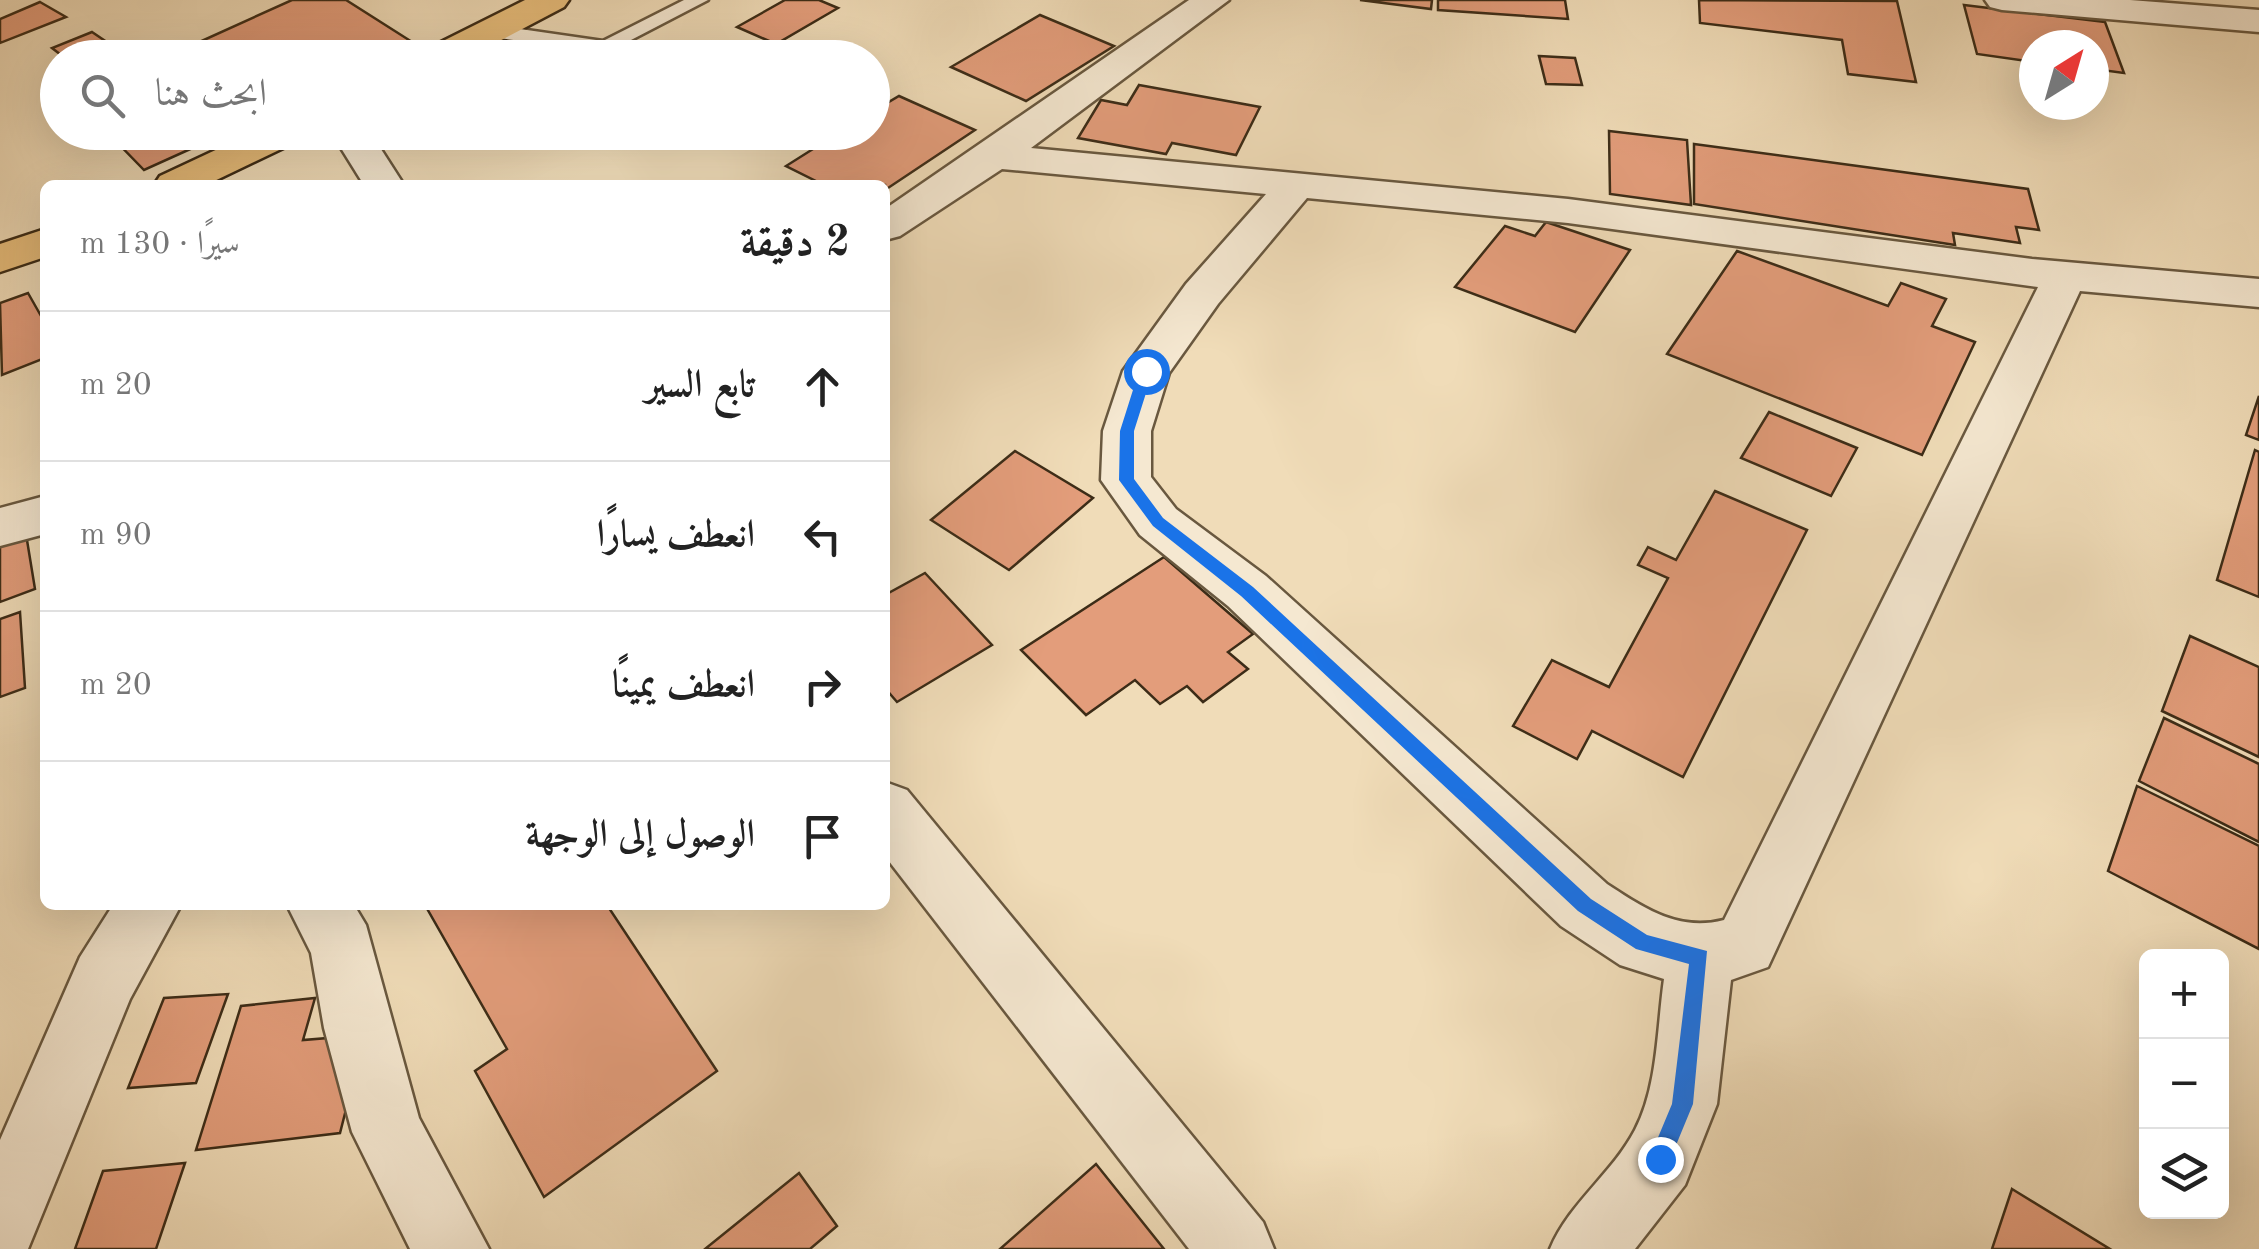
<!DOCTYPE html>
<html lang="ar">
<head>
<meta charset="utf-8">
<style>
	:root { --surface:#fff; --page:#f6f6f6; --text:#222; --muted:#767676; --line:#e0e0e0 }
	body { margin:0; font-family:"Old Standard TT",Amiri,serif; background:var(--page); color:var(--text); direction:rtl }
	.controls { position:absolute; right:30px; bottom:30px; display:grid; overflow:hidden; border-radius:15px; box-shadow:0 10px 40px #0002 }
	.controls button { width:90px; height:90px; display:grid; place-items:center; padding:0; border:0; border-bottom:2px solid var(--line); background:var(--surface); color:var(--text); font:50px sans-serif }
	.compass { position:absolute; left:2019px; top:30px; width:90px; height:90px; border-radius:50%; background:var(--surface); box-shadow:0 10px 40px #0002; rotate:37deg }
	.stop { position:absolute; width:30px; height:30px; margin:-22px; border:8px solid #1a73e8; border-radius:50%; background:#fff }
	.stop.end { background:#1a73e8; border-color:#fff; box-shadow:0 2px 10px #0008 }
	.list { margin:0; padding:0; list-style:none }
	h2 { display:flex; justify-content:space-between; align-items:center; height:130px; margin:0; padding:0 40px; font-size:42px }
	h2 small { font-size:32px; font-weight:400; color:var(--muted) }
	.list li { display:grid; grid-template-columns:65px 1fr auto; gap:30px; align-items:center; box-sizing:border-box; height:150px; padding:0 40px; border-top:2px solid var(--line) }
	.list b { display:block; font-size:38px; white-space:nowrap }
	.list em { font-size:32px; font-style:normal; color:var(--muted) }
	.icon { flex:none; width:55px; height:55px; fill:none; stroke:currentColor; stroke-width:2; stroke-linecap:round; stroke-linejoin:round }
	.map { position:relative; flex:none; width:2259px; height:1249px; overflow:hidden; direction:ltr }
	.search { position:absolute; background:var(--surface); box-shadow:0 10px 40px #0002; left:40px; top:40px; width:850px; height:110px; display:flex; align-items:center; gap:25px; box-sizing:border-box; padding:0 35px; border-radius:55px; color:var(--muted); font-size:38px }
	.panel { position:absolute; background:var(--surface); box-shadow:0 10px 40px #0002; left:40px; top:180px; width:850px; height:730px; border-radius:15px; direction:rtl }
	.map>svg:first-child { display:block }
	.building { fill:#e39d7b; stroke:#3c2c17; stroke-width:2.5 }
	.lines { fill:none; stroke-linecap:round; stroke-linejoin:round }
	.lane-casing { stroke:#69583f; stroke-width:5 }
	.street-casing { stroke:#69583f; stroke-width:5 }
	.primary-casing { stroke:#3c2c17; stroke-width:5 }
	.lane { fill:#f5e8d1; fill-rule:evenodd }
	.street { fill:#f5e8d1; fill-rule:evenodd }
	.primary { fill:#e8be7c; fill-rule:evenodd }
	.route { fill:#1a73e8 }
</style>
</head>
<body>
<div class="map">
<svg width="2259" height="1249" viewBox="0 0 2259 1249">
	<rect width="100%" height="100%" fill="#f0dcb8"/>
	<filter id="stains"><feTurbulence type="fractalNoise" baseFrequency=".002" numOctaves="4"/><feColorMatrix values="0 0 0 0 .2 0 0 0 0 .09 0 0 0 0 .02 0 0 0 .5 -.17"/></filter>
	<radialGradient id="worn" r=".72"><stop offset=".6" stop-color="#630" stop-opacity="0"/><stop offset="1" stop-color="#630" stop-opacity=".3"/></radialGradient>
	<!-- building -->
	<g class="building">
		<polygon points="292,0 346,0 420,47 396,58 164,58"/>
		<polygon points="785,0 819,0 838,8 776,44 737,27"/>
		<polygon points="1360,0 1432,0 1431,9"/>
		<polygon points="1438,0 1565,0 1568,19 1438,10"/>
		<polygon points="1699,0 1897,1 1916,82 1848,74 1842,40 1700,23"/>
		<polygon points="40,2 66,17 0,43 0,19"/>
		<polygon points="1964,5 2105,22 2124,73 2094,69 2094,45 2034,45 2034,62 1977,54"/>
		<polygon points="1040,15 1114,46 1026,101 951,67"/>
		<polygon points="92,32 123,53 110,58 65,58 52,48"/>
		<polygon points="1539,56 1575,58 1582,85 1546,84"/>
		<polygon points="1139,85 1260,107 1236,155 1172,143 1166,154 1078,138 1101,100 1127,105"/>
		<polygon points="899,96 975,130 885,190 885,185 824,185 786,166 840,132 872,132 872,112"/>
		<polygon points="1609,131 1687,140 1691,205 1610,194"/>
		<polygon points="107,132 228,132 144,170"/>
		<polygon points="1694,144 2028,189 2039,230 2016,227 2020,243 1953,233 1955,245 1694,204"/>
		<polygon points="1546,222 1630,250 1575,332 1455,287 1505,226 1535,236"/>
		<polygon points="1737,251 1888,306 1901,283 1946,299 1932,326 1975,342 1922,455 1667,354"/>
		<polygon points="28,293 45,323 45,358 2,375 0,303"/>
		<polygon points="2259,396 2259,440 2246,435"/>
		<polygon points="1769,412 1857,448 1831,496 1741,458"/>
		<polygon points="2255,450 2259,452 2259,597 2217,580"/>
		<polygon points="1015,451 1093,498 1009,570 931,520"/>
		<polygon points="1715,491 1807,530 1683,777 1592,731 1577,759 1513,726 1552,660 1609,687 1668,578 1638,565 1648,547 1676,560"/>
		<polygon points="26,534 35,589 0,602 0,543"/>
		<polygon points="1164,557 1253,634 1228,652 1248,669 1203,702 1187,686 1160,704 1135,680 1086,715 1021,650"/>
		<polygon points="925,573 992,645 897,702 885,688 885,595"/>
		<polygon points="20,612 25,688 0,697 0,619"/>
		<polygon points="2190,636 2259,667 2259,757 2162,711"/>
		<polygon points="2164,718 2259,764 2259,842 2139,781"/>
		<polygon points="2137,786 2259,846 2259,949 2108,871"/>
		<polygon points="425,905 607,905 717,1071 544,1197 475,1071 507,1049"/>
		<polygon points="228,994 196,1083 128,1088 164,998"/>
		<polygon points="315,998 303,1040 365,1035 340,1133 196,1150 241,1006"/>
		<polygon points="185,1163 156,1249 75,1249 103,1171"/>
		<polygon points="1096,1164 1164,1249 1000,1249"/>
		<polygon points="799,1173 837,1226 810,1249 705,1249"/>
		<polygon points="2012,1189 2110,1249 1992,1249"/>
	</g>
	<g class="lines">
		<defs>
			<polygon id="lane" points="684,0 708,0 606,53 492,37 482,31 492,25 603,41"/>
			<g id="street">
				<path d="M1189,0H1229L1031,148L1568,199L2032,259L2259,279V307L2080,291L1768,967L1731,980L1717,1104L1685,1185L1635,1249H1550C1569,1203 1612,1174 1635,1130C1658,1086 1657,1028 1664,979L1620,965L1561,926L1228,606L1140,535L1101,480L1103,431L1123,371L1186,284L1266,194L1002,169L900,236L885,240V209ZM1307,198L1568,223L2038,287L1724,920C1678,932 1644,908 1607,884L1266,576L1176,509L1151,477V431L1169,373L1218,304Z"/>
				<polygon points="1985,0 2130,0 2259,10 2259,32 2002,10 1990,7"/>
				<polygon points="331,132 370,132 404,185 364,185"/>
				<polygon points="45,496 45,534 0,546 0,508"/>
				<polygon points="885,782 907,790 1263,1222 1274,1249 1189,1249 885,856"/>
				<polygon points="113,905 181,905 130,999 28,1249 0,1249 0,1140 80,957"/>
				<polygon points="287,905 354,905 366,925 419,1118 489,1249 410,1249 352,1132 324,1028 311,953"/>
			</g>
			<g id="primary">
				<polygon points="525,0 569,0 564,7 467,58 420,58 425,50"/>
				<polygon points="254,132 305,132 300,140 206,185 154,185 160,176"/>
				<polygon points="45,229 45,257 0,272 0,244"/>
			</g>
		</defs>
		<!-- lane casing -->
		<use href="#lane" class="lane-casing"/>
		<!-- street casing -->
		<use href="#street" class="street-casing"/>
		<!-- primary casing -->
		<use href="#primary" class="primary-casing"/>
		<!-- lane -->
		<use href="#lane" class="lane"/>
		<!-- street -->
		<use href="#street" class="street"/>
		<!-- primary -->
		<use href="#primary" class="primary"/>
	</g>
	<!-- route -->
	<polygon class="route" points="1146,367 1153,371 1134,431 1134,479 1163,518 1253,587 1591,899 1647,935 1707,951 1693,1104 1667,1167 1652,1167 1649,1159 1672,1104 1689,964 1636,949 1578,911 1241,596 1153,526 1119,480 1120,431 1139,371"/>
	<rect width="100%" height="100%" filter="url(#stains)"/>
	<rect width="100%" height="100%" fill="url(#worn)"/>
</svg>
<div class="controls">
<button>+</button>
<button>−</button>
<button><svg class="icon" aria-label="layers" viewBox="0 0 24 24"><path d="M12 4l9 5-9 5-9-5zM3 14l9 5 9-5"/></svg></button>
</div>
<svg class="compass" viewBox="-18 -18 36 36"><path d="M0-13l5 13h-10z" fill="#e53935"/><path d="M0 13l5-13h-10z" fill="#767676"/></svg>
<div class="stop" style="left:1146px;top:371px"></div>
<div class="stop end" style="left:1660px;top:1159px"></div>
<div class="search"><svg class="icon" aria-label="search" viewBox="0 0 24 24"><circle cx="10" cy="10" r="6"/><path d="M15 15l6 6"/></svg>ابحث هنا</div>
<section class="panel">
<h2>2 دقيقة<small>سيرًا · 130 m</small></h2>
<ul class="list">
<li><svg class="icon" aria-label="ahead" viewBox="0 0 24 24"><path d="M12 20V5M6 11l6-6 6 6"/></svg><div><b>تابع السير</b></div><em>20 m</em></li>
<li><svg class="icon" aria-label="left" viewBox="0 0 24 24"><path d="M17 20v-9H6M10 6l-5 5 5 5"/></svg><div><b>انعطف يسارًا</b></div><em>90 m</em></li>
<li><svg class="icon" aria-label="right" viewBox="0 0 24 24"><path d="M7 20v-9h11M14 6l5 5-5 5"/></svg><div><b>انعطف يمينًا</b></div><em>20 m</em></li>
<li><svg class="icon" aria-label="arrive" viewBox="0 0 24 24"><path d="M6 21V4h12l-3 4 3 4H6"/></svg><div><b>الوصول إلى الوجهة</b></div></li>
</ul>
</section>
</div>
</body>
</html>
